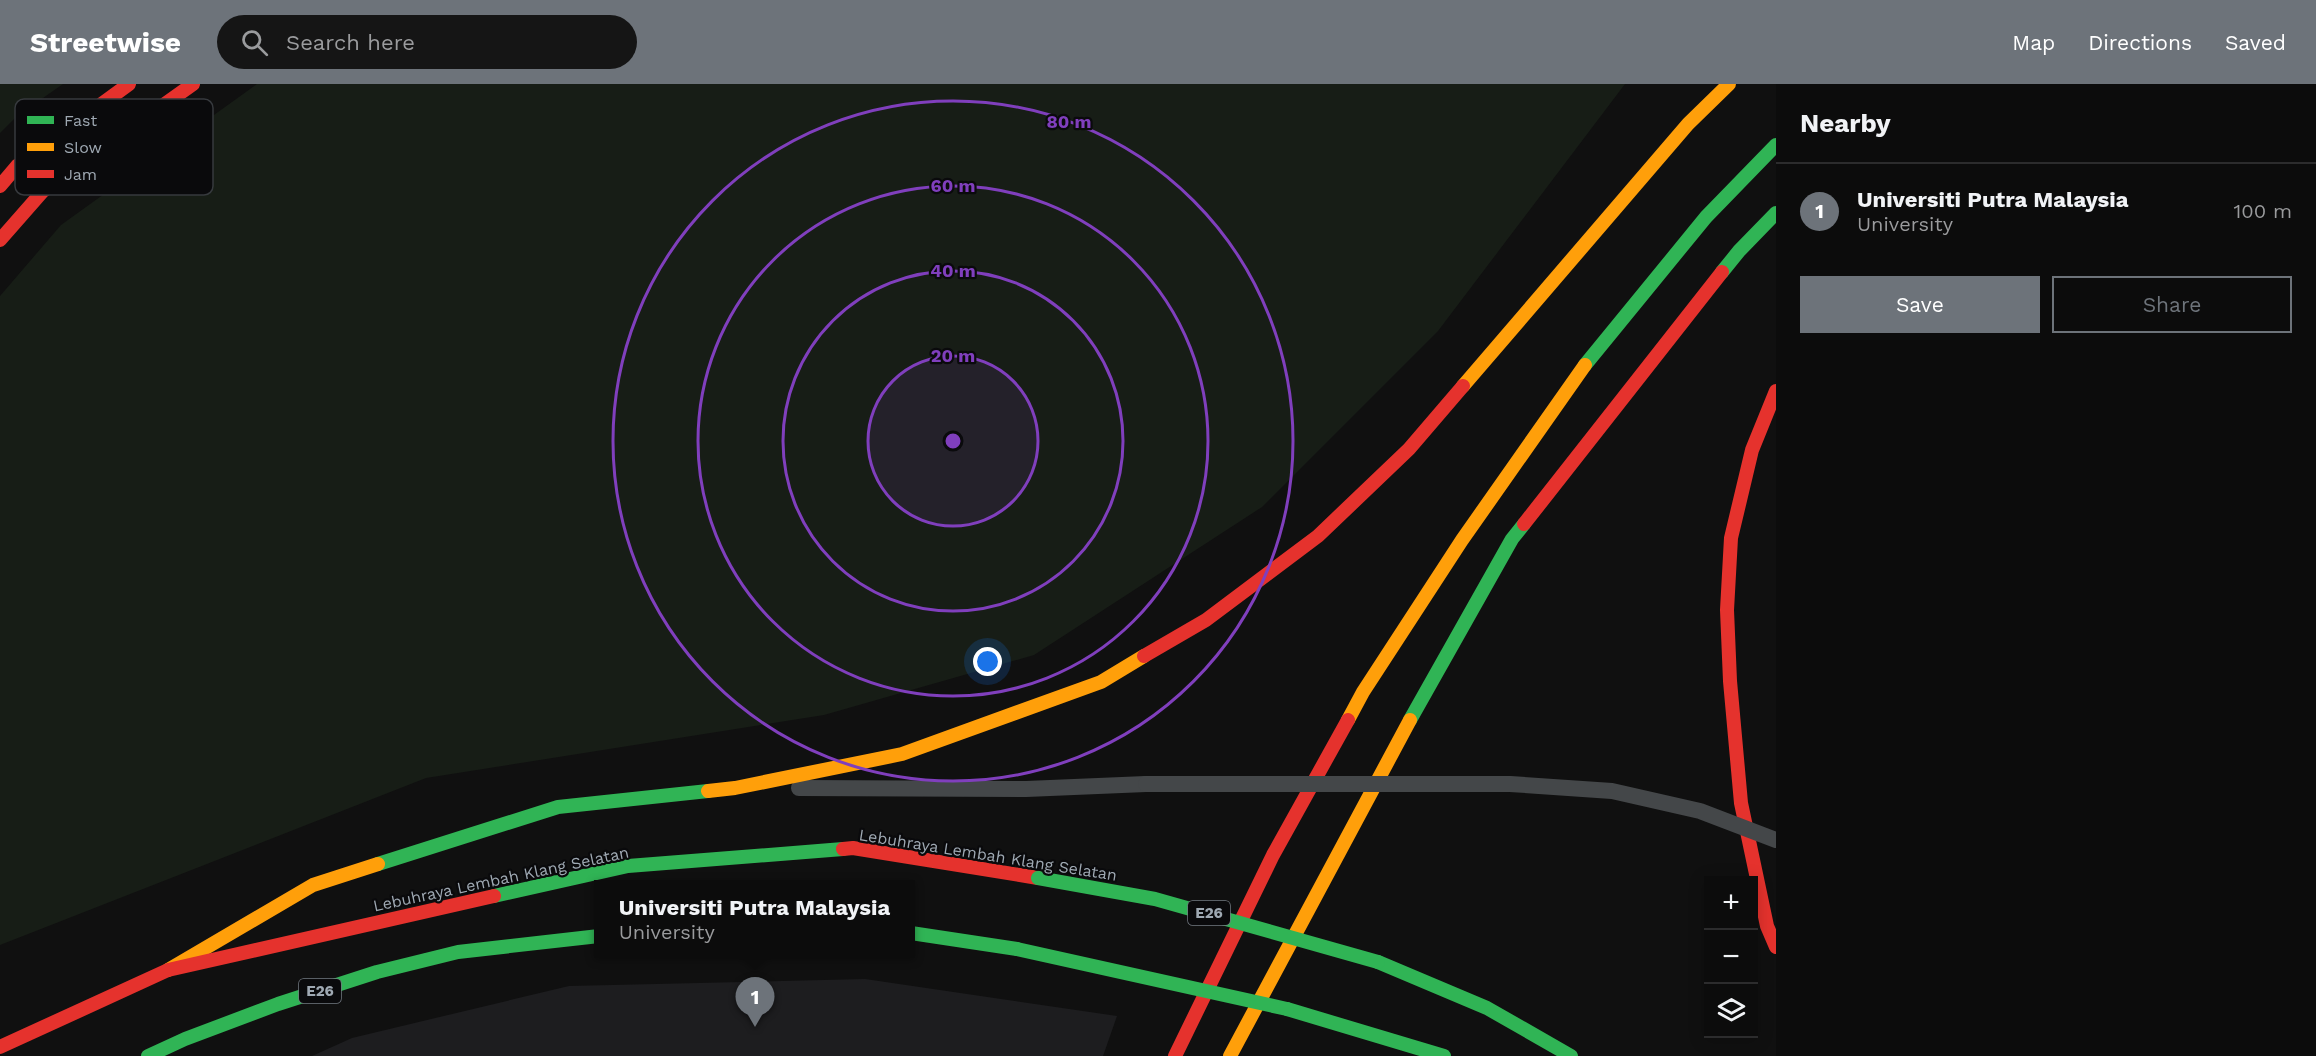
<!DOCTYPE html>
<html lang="en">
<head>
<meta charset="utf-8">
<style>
	:root { --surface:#0c0c0c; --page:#151515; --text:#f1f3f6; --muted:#9a9b9d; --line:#2c2c2d; --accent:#6d737a }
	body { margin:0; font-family:"Work Sans",sans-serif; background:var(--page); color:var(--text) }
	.controls { position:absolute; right:18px; bottom:18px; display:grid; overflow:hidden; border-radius:0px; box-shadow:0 3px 15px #0003 }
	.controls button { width:54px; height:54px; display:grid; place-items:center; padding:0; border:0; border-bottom:2px solid var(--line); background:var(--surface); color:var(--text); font:30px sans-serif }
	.you { position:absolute; left:988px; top:578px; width:21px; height:21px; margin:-15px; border:4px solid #fff; border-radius:50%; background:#1a73e8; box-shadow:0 0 0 9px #1a73e833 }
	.badge { display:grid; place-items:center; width:39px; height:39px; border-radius:50%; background:var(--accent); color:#fff; font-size:20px; font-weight:700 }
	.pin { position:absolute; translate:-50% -50px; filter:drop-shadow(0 2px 3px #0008) }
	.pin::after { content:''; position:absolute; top:32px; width:21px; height:18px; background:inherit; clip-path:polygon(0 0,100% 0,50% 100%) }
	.popup { position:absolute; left:594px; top:796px; width:321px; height:78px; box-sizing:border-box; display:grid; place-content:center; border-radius:0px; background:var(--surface); filter:drop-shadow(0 2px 4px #0005); font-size:20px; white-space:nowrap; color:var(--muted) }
	.popup b { font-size:22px; color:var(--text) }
	.popup::after { content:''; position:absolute; left:50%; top:100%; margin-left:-12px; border:12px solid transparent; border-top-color:var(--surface) }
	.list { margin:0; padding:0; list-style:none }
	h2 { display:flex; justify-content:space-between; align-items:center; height:78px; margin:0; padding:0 24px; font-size:26px }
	h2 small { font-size:20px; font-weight:400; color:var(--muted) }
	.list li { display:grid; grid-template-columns:39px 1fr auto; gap:18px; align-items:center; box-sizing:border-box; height:96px; padding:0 24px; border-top:2px solid var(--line) }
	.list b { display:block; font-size:22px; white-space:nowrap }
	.list p { margin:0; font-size:20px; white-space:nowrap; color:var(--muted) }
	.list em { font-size:20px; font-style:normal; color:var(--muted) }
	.actions { display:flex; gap:12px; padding:18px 24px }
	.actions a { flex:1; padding:14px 0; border:2px solid var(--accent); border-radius:0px; text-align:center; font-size:21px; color:var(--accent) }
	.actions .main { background:var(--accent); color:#fff }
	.icon { flex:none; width:33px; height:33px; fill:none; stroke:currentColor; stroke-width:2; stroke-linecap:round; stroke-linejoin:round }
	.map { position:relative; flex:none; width:1776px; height:972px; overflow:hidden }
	header { display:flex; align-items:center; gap:36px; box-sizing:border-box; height:84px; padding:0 30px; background:var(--accent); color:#fff }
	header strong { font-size:28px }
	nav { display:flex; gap:33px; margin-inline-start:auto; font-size:21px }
	.search { width:420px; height:54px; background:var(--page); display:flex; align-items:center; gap:15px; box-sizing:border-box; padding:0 21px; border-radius:33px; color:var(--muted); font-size:22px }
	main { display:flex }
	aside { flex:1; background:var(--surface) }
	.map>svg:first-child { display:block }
	.built { fill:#1d1d1f }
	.green { fill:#171d16 }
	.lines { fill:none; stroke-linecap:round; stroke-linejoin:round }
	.lane { stroke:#444749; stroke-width:16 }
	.fast { stroke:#30b455; stroke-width:14 }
	.slow { stroke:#ff9f0a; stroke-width:14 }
	.jam { stroke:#e5322d; stroke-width:14 }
	.lane-bridge { stroke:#444749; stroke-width:16 }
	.fast-bridge { stroke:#30b455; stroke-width:14 }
	.ring { fill:none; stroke:#803fbd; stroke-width:3 }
	.labels { text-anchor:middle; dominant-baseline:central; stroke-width:4.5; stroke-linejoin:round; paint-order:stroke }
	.shield { fill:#0a0a0c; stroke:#727981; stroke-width:1.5 }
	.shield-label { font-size:15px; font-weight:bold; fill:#9fa9b3 }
	.street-label { font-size:16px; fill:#9fa9b3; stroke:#0a0a0c }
	.key { fill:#0a0a0c; stroke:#373a3e; stroke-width:1.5 }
	.key-label { font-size:16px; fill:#9fa9b3 }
	.centre { fill:#803fbd; stroke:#0a0a0c; stroke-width:3 }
	.ring-label { font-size:18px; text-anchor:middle; font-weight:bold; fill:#803fbd; stroke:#0a0a0c; stroke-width:4.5; stroke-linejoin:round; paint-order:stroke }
</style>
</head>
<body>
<header>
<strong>Streetwise</strong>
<div class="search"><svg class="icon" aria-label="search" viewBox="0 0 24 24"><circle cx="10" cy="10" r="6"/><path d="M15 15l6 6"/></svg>Search here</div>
<nav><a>Map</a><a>Directions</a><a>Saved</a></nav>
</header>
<main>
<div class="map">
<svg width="1776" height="972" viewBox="0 0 1776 972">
	<rect width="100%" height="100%" fill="#101010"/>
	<!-- built -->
	<polygon class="built" points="865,895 1117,932 1103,972 312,972 352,954 569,902"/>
	<!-- green -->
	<g class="green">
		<polygon points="0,0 63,0 17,32 0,49"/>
		<polygon points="257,0 1625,0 1438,247 1262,423 1034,571 824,631 426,694 0,861 0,212 61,141"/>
	</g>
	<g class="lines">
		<!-- lane -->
		<polyline class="lane" points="799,704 1026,705 1146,700"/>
		<!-- fast -->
		<g class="fast">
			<polyline points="1722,188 1739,167 1776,129"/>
			<polyline points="1585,281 1706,133 1776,61"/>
			<polyline points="1410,636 1512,455 1524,440"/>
			<polyline points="378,780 558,723 708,707"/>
			<polyline points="494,812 628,782 843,765"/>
			<polyline points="911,849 1017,865"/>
			<polyline points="1378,878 1487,924 1571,972"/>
			<polyline points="1287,925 1444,972"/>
			<polyline points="148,972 185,955 278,920 377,888 458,868 599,852"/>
		</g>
		<!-- slow -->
		<g class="slow">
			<polyline points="1463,302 1688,40 1729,0"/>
			<polyline points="1348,636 1363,608 1462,456 1585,281"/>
			<polyline points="708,707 735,704 902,670 1101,598 1144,572"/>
			<polyline points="168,886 313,801 378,780"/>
			<polyline points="1230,972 1410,636"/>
		</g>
		<!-- jam -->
		<g class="jam">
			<polyline points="0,102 17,82 129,0"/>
			<polyline points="0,156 43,107 193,0"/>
			<polyline points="1776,307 1752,366 1731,454 1727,526 1730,597 1741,719 1767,842 1776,863"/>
			<polyline points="1524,440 1722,188"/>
			<polyline points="1144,572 1206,536 1318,452 1409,365 1463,302"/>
			<polyline points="843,765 853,764 1038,794"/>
			<polyline points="0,963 168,886 494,812"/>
			<polyline points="1175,972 1273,771 1348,636"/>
		</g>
		<!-- lane-bridge -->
		<polyline class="lane-bridge" points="1146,700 1510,700 1612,707 1700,727 1776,756"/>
		<!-- fast-bridge -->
		<g class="fast-bridge">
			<polyline points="1038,794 1155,815 1378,878"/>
			<polyline points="1017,865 1287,925"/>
		</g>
	</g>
	<!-- distance rings -->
	<circle cx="953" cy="357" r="85" fill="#803fbd" fill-opacity=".12"/>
	<g class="ring">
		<circle cx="953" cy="357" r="85"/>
		<circle cx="953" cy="357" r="170"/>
		<circle cx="953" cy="357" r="255"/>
		<circle cx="953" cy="357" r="340"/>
	</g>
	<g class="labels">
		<!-- shield labels -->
		<g class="shield">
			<rect x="1188" y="817" width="42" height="24" rx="4.5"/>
			<rect x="299" y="895" width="42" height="24" rx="4.5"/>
		</g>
		<g class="shield-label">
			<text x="1209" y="829">E26</text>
			<text x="320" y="907">E26</text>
		</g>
		<!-- street labels -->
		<g class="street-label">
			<text transform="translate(988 771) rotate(9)">Lebuhraya Lembah Klang Selatan</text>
			<text transform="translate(501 795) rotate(-12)">Lebuhraya Lembah Klang Selatan</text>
		</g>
	</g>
	<!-- legend -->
	<rect x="15" y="15" width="198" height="96" rx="9" class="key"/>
	<rect x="27" y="32" width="27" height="8" fill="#30b455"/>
	<rect x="27" y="59" width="27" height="8" fill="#ff9f0a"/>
	<rect x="27" y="86" width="27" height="8" fill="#e5322d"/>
	<g class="key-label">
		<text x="64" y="42">Fast</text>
		<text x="64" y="69">Slow</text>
		<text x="64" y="96">Jam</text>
	</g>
	<circle cx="953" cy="357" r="9" class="centre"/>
	<g class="ring-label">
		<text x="1069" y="44">80 m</text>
		<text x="953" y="108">60 m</text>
		<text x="953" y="193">40 m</text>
		<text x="953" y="278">20 m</text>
	</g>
</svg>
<div class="controls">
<button>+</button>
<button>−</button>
<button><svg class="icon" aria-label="layers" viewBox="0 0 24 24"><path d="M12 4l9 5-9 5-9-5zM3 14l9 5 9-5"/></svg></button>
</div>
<div class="you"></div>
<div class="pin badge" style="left:755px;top:943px">1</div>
<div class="popup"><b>Universiti Putra Malaysia</b>University</div>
</div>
<aside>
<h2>Nearby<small></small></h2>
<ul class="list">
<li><span class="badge">1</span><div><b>Universiti Putra Malaysia</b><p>University</p></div><em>100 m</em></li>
</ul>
<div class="actions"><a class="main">Save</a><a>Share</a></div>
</aside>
</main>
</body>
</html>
